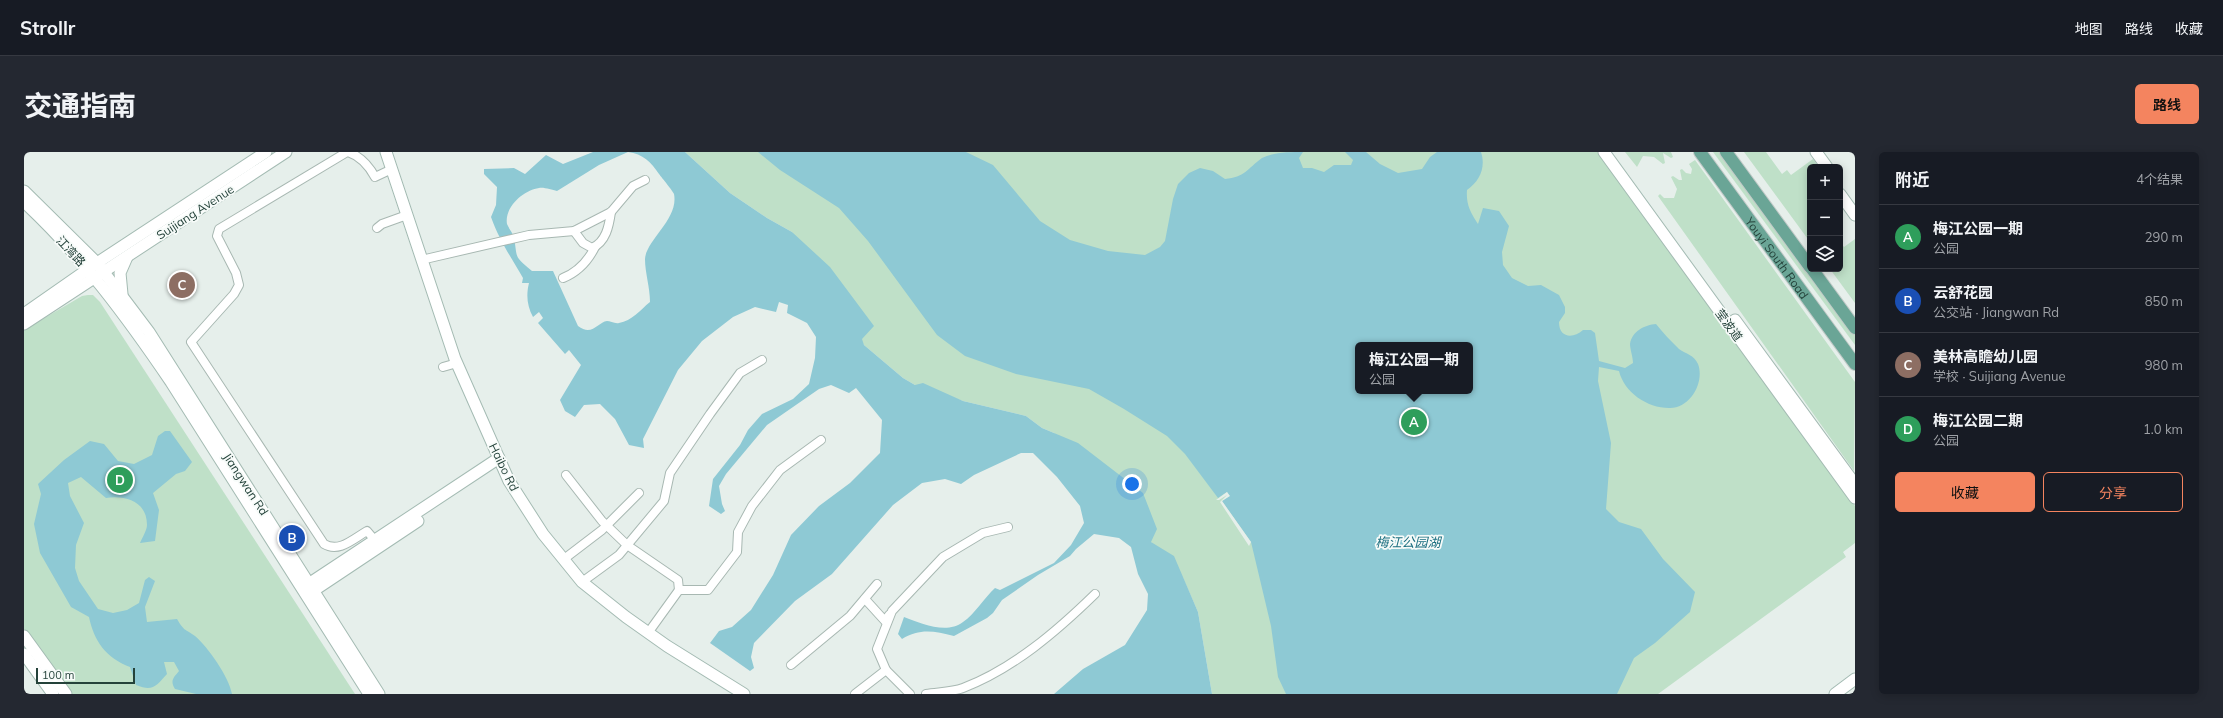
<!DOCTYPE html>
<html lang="zh">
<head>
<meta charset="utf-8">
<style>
	:root { --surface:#171b24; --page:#242831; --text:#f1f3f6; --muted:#9ea1a6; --line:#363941; --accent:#f4845f }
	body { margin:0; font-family:Mulish,"Noto Sans SC",sans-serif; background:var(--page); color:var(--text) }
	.controls { position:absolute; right:12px; top:12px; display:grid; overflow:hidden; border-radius:6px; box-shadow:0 2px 10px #0003 }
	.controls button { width:36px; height:36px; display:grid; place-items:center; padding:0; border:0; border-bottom:1px solid var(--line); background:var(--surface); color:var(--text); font:20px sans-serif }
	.scale { position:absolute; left:12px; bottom:10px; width:99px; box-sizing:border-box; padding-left:4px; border:2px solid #24423a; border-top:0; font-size:11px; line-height:14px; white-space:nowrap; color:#24423a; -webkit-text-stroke:3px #f7fbf9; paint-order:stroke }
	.you { position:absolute; left:1108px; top:332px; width:14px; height:14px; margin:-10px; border:3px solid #fff; border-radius:50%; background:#1a73e8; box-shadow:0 0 0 6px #1a73e833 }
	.badge { display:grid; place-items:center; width:26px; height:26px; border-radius:50%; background:var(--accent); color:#fff; font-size:13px; font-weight:700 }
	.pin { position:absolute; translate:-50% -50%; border:2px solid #fff; box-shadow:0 1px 4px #0006 }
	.popup { position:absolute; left:1331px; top:190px; width:118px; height:52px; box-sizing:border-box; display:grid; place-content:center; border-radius:6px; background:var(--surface); filter:drop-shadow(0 1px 3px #0005); font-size:13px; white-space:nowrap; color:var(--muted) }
	.popup b { font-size:15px; color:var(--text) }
	.popup::after { content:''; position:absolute; left:50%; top:100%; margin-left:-8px; border:8px solid transparent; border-top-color:var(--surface) }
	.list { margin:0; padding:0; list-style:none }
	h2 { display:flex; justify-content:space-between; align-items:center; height:52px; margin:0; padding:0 16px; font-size:17px }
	h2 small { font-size:13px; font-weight:400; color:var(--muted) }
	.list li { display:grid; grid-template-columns:26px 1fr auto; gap:12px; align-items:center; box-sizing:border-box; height:64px; padding:0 16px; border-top:1px solid var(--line) }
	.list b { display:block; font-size:15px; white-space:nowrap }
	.list p { margin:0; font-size:13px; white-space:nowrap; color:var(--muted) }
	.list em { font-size:13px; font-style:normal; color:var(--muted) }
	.actions { display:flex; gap:8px; padding:12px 16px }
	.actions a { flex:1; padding:9px 0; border:1px solid var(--accent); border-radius:6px; text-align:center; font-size:14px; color:var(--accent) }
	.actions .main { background:var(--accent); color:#111 }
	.icon { flex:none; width:22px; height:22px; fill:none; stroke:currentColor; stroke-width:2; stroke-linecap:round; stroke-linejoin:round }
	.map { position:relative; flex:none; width:1831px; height:542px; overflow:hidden; border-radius:6px }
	header { display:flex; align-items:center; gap:24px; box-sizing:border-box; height:56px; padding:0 20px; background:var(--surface); border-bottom:1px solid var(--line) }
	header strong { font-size:19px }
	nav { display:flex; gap:22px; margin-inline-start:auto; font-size:14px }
	.intro { display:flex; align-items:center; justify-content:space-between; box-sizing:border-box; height:96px; padding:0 24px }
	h1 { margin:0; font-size:28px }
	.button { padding:10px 18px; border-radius:6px; background:var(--accent); color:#111; font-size:14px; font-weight:700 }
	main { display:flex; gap:24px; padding:0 24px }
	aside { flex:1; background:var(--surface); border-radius:6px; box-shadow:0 2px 10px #0003 }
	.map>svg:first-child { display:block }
	.green { fill:#bfe0c8; fill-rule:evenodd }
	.water { fill:#8ec9d4; fill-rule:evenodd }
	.pier { fill:#e6efeb }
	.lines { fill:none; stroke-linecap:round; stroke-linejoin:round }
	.street-casing { stroke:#a8b8b2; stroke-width:10 }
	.secondary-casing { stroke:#a4bbb3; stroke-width:13 }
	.primary-casing { stroke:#c2cac8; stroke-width:14 }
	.street { stroke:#fff; stroke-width:8 }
	.secondary { stroke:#fff; stroke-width:11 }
	.primary { stroke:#6aa596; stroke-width:12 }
	.labels { text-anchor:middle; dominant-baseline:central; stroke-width:3.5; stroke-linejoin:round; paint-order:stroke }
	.street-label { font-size:12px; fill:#24423a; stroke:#f7fbf9 }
	.water-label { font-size:13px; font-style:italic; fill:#1c6f80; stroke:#f7fbf9 }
</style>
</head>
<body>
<header>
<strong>Strollr</strong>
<nav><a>地图</a><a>路线</a><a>收藏</a></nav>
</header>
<div class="intro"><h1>交通指南</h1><a class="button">路线</a></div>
<main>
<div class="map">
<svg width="1831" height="542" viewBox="0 0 1831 542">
	<rect width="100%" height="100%" fill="#e6efeb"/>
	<!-- green -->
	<g class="green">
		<path d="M661,0H1575L1831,354V391L1819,400L1822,405L1634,542H1188L1174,460L1159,426L1030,281L1018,276L1002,264L939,249L891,233L879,226L840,193L768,80L743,66L706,41ZM1334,193H1446V239H1334Z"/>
		<polygon points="1601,0 1647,0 1649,5 1647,6 1639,1 1641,11 1639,12 1630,5 1619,4 1613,15"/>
		<polygon points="1689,0 1696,0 1831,183 1831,193"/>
		<polygon points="1720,0 1742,0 1758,22 1763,18 1767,23 1789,7 1795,15 1786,15 1786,90"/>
		<polygon points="1671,8 1831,230 1830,319 1634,44 1636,42 1640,46 1650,46 1653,37 1647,25 1649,24 1655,28 1658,28 1656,18 1658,17 1662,21 1667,22 1668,17 1665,12"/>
		<polygon points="1831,87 1831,151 1806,117 1816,117 1816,90 1820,95"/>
		<polygon points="64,143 69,143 76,150 331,542 46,542 0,477 0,178 58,144"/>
	</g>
	<!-- water -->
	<g class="water">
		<path d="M569,0H661L706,41L743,66L768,80L806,115L850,174L838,187L840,193L879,226L891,233L899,231L939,249L1002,264L1018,276L1054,291L1119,341L1133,377L1127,390L1150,404L1174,460L1188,542H1030L1059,517L1101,493L1123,458L1124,442L1114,422L1107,395L1095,386L1070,382L1052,397L1046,404L1014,423L978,448L969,461L963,466L930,484C910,479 896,476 878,487L874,482L880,465C897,471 922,483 939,470C951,462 960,446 971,436L976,438L1030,411L1047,393L1060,371L1056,354L1033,325L1009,301H997L950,323L937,332L921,327L898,331L869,353L808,422L771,449L730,491L727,505L730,516L726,519L686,491L695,479L708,475L727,458L749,423L767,383L795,354L826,331L856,301L858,268L832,236L825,241L807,233L795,237L743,273L702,322L695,334L698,352L701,359L697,362L685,354L689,327L716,293L724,278L738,262L769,247L785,232L791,206L792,185L783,171L763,161L764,153L755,150L752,160L731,155L709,165L678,189L654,218L619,287L620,296L605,293L591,267L576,252L560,253L551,265L541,259L536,248L557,213L545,198L541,202L514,171L519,166L515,160L509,165C503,154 502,143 505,131H498L499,126C487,105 475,88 467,65L472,53L473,35L460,22V17L490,16L501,22L522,3L539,12ZM604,0C619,2 627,10 635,22C638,26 649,39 650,42C655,67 622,88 621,107C621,121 626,135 626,150C616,158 608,169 595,171C591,172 586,169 583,169C574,170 568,185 554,174L529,119H508C489,103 494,107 490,86C489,81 485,77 483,72C480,55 500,38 515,36C520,35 528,38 533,39L575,13Z"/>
		<path d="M734,0H942L969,13L1016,69L1046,88L1084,99L1121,103L1136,95L1141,89L1149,47L1154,32L1165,21L1176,16L1189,19L1201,27C1221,25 1223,17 1238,6C1250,0 1266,0 1279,0L1275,6L1279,16H1288L1300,20L1310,13H1327L1329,8L1321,0H1342L1356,12L1374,21L1398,17L1406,5L1413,0H1457C1462,15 1456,29 1443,38C1442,52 1446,60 1454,72L1459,56L1475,59L1485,74L1478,100L1479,113L1488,126L1504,134L1517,133L1535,143L1541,155V161L1535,170C1535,186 1549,187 1559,178H1567L1571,181L1575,209L1601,216L1609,211C1609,205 1606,197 1606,192C1608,179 1621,173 1632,172C1639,181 1647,189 1655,197C1662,202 1670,203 1674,212C1681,230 1666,257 1645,256C1623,256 1600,240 1595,219L1575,215L1574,229L1587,291L1582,357L1595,370L1617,377L1639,407L1671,440L1666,460L1631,491L1610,506L1593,542H1262L1254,525L1247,474L1227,390L1198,349L1205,344L1203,340L1194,346L1161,302L1143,284L1100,257L1065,237L992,222L941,204L913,183L844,89L815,56L756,18ZM1334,193H1446V239H1334Z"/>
		<path d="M141,279H146L168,310L161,319L152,322L129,341L135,358L131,389L116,391C118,386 123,378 123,373C123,349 101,343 82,346L57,325L44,331L46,344L60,371L52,393L51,416L55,429L74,457L89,461L103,458L115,451L121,428L125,425L131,429L121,455L123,470L153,467C160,479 161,477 171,484C184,495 205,525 208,542H172L151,537C146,529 149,526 155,519L150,510H140L143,522C132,534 129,540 112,533L106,515C82,506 70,489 65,465L47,455L16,401L10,372L17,342L14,332L40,308L66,289L80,292L94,309L110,312L128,303L134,284Z"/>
	</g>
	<!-- pier -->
	<polygon class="pier" points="1203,340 1206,344 1198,349 1227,390 1225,394 1196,350 1203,343 1195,348 1192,348"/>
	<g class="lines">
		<defs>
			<g id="street">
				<path d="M323,0L195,77L193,84L212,121L215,133L210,142L167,190L300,392C315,401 329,387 343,379L354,392"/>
				<path d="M324,0C336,4 345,14 351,25L368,17"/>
				<polyline points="353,76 358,72 383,63"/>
				<path d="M550,79L559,91L568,96C582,90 585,74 587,60"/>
				<polyline points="397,108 505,83 550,79 587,60 609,34 621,28"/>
				<path d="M539,126C554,120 564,109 571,95"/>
				<polyline points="419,215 433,211"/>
				<polyline points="542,323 578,369 603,393 654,428 655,438"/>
				<polyline points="540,407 578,378 615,341"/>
				<polyline points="558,430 595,403 640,349 646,321 686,262 716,221 738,208"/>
				<polyline points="841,447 861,469 865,463"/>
				<polyline points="624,481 655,438 684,438 713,400 714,380 728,354 756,318 797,288"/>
				<polyline points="767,513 826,464 853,432"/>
				<polyline points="862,518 886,542"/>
				<polyline points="831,542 862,518 853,497 868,459 919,405 959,381 984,375"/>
				<path d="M902,542C914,540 928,540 939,536C989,517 1033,479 1071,442"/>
			</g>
			<g id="secondary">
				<polyline points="362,0 431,207 485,329 519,382 558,430 602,465 643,494 720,542"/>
				<polyline points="1580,0 1831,346"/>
				<polyline points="1792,0 1803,15"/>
				<polyline points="0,39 73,111 125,180 355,542"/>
				<polyline points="1816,42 1831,63"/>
				<path d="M0,50C57,103 103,165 147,230L345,542"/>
				<polyline points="98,142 96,121 103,105"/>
				<polyline points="0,162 73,111 242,0"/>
				<polyline points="1711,168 1831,332"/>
				<polyline points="0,172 262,0"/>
				<polyline points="280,435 475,306"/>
				<polyline points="283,443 394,369"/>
				<polyline points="0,484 42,542"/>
				<polyline points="0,502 29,542"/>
				<polyline points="1811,542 1831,527"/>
			</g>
			<g id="primary">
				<path id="s1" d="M1676,0L1831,212"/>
				<polyline points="1702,0 1786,115"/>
				<polyline points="1788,117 1831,176"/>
			</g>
		</defs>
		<!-- street casing -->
		<use href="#street" class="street-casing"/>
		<!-- secondary casing -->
		<use href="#secondary" class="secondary-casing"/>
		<!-- primary casing -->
		<use href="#primary" class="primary-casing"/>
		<!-- street -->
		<use href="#street" class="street"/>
		<!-- secondary -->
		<use href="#secondary" class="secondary"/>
		<!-- primary -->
		<use href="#primary" class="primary"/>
	</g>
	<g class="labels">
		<!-- street labels -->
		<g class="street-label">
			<text transform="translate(171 60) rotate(-33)">Suijiang Avenue</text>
			<text transform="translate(47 99) rotate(47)">江湾路</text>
			<text stroke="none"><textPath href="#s1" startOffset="131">Youyi South Road</textPath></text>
			<text transform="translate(1705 173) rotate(54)">莹波道</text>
			<text transform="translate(480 315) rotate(64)">Haibo Rd</text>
			<text transform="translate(222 332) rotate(57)">Jiangwan Rd</text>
		</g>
		<!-- water labels -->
		<g class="water-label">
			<text x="1384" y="390">梅江公园湖</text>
		</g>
	</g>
</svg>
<div class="controls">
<button>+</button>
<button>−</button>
<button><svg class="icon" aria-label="layers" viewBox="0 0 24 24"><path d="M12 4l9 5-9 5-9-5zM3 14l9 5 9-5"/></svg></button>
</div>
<div class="scale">100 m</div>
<div class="you"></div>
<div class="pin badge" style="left:1390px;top:270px;background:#2e9e5b">A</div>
<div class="popup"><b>梅江公园一期</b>公园</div>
<div class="pin badge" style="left:268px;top:386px;background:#1a4fb4">B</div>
<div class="pin badge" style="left:158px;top:133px;background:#8d6e63">C</div>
<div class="pin badge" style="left:96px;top:328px;background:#2e9e5b">D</div>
</div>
<aside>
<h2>附近<small>4个结果</small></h2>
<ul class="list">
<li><span class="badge" style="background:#2e9e5b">A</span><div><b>梅江公园一期</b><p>公园</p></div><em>290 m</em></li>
<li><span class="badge" style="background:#1a4fb4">B</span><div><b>云舒花园</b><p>公交站 · Jiangwan Rd</p></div><em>850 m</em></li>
<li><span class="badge" style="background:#8d6e63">C</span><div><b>美林高瞻幼儿园</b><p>学校 · Suijiang Avenue</p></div><em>980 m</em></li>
<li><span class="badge" style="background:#2e9e5b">D</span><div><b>梅江公园二期</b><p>公园</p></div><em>1.0 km</em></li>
</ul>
<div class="actions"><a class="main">收藏</a><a>分享</a></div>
</aside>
</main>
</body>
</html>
